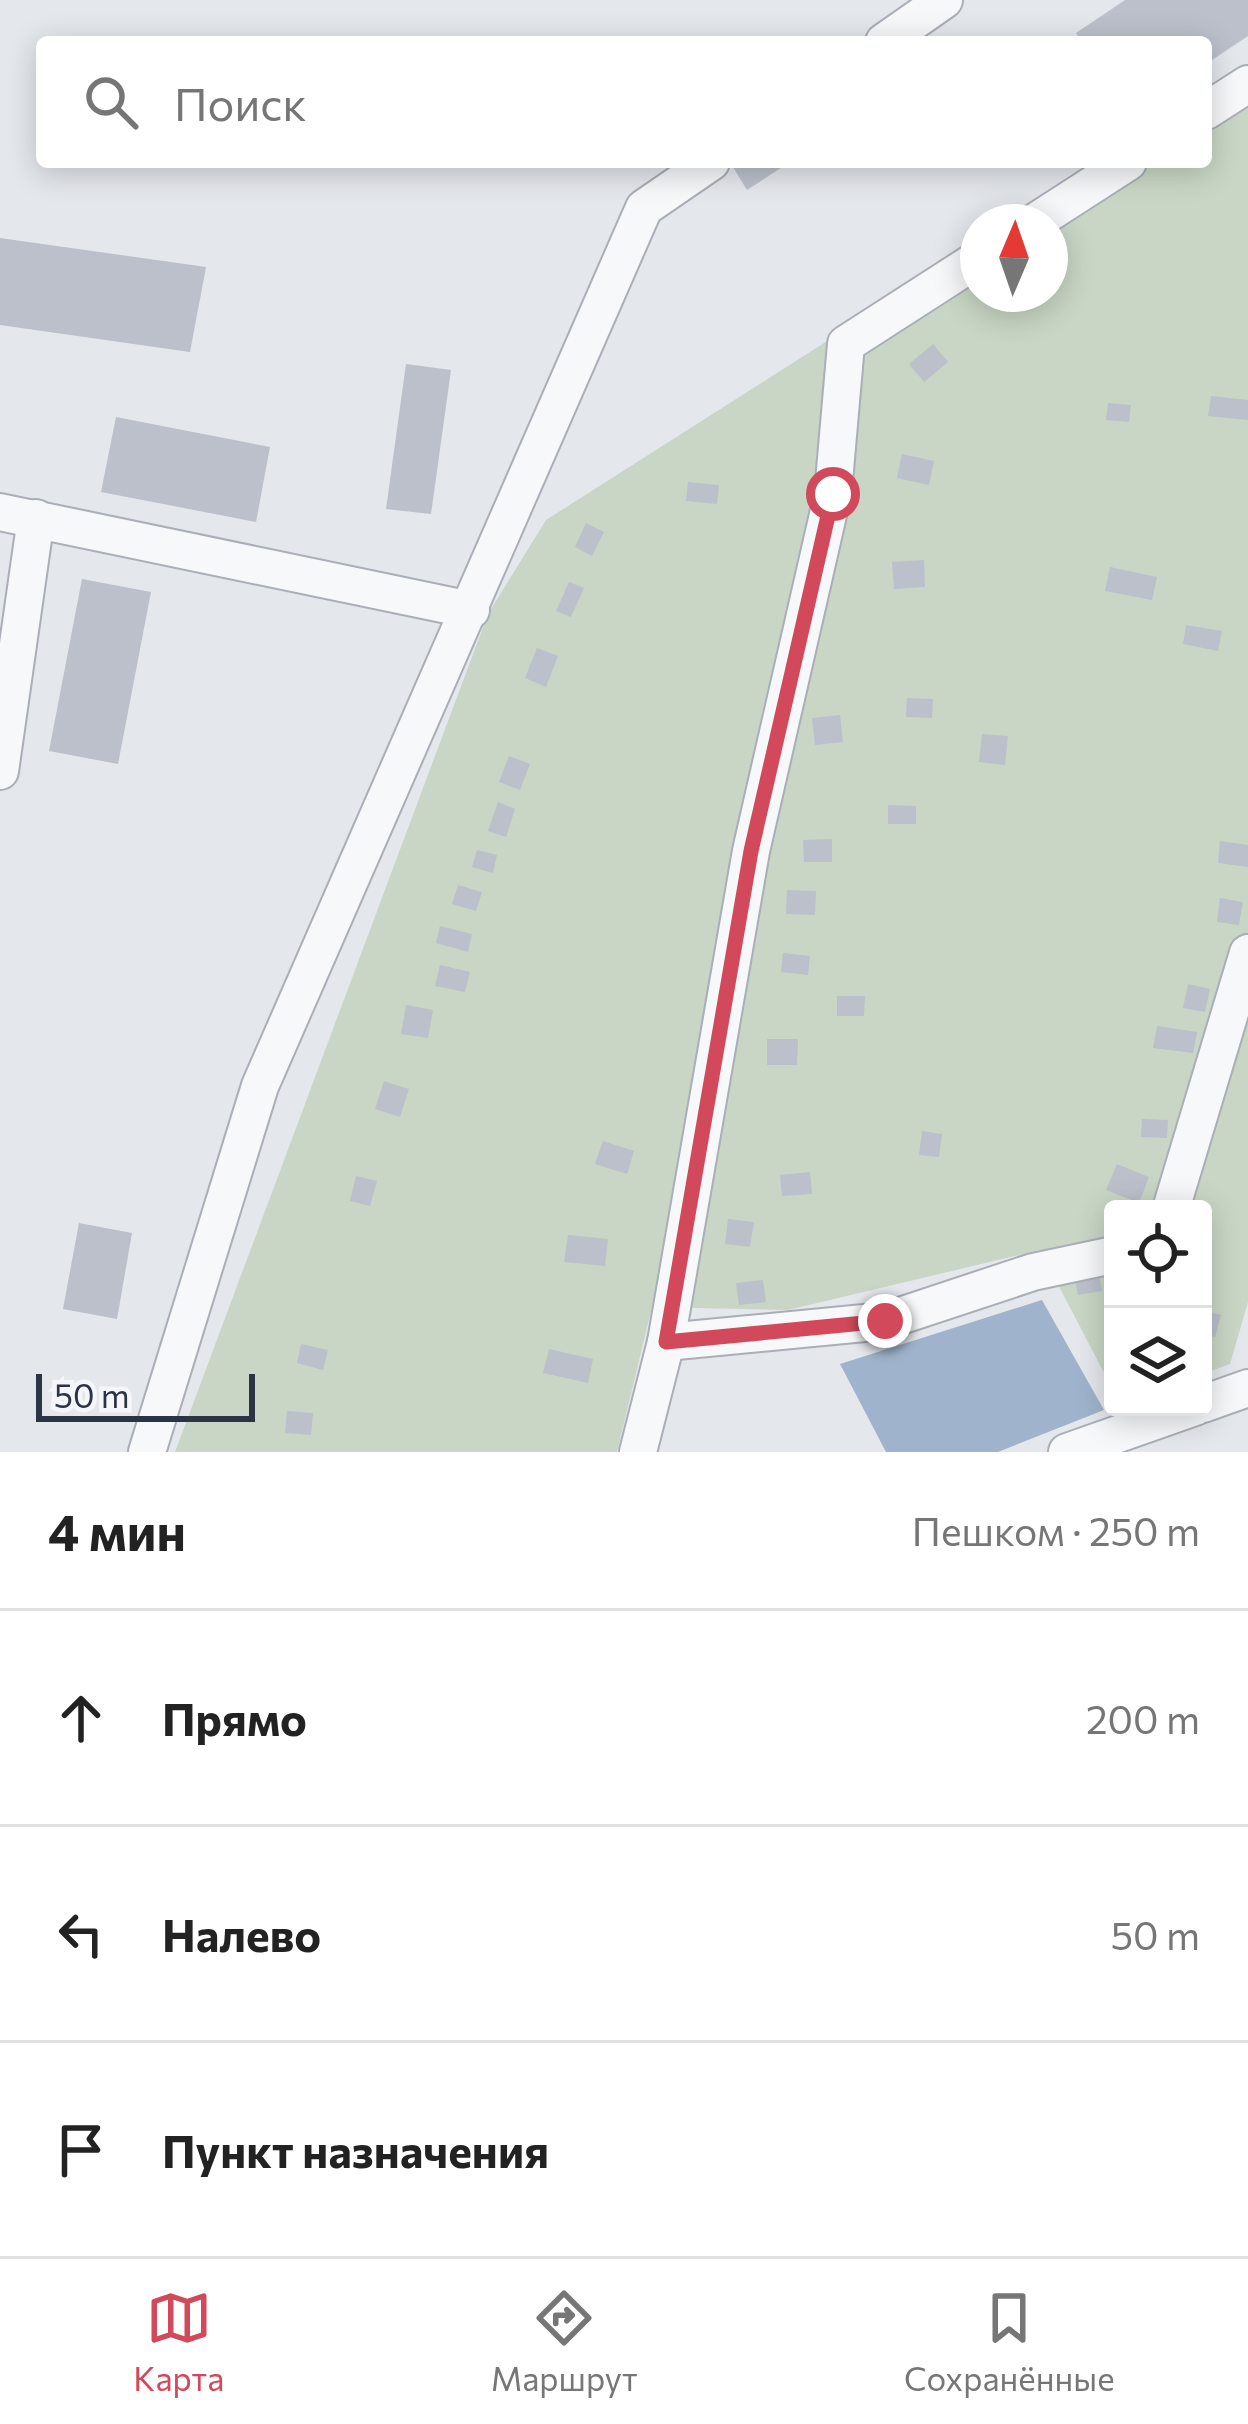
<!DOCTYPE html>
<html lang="ru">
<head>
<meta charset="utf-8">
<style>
	:root { --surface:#fff; --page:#f6f6f6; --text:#222; --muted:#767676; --line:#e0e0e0; --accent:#d1495b }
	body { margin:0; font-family:Commissioner,sans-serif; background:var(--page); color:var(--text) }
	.controls { position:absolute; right:36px; bottom:36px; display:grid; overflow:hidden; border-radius:12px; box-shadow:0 6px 30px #0003 }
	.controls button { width:108px; height:108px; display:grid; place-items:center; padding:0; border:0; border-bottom:3px solid var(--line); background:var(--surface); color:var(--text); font:60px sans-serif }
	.compass { position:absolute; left:960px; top:204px; width:108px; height:108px; border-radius:50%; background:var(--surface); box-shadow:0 6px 30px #0003; rotate:2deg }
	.scale { position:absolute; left:36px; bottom:30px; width:219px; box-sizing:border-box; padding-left:12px; border:6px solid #2b3445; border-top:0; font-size:33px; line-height:42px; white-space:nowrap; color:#2b3445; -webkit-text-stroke:9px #f4f6f9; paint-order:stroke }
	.stop { position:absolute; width:36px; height:36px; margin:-27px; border:9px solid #d1495b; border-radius:50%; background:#fff }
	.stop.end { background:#d1495b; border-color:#fff; box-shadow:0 3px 12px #0008 }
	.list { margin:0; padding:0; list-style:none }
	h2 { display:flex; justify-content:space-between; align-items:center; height:156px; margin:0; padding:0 48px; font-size:51px }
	h2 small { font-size:39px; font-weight:400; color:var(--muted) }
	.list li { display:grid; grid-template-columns:78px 1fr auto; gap:36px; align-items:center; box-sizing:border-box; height:216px; padding:0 48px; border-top:3px solid var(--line) }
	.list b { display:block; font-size:45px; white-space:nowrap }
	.list em { font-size:39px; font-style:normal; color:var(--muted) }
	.icon { flex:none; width:66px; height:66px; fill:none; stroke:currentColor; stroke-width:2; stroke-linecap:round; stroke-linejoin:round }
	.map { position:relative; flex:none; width:1248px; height:1452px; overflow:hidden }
	.search { position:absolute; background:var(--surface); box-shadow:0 6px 30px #0003; left:36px; right:36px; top:36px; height:132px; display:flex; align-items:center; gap:30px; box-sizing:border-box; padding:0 42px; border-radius:12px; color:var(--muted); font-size:45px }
	.sheet { height:804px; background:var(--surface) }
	nav { display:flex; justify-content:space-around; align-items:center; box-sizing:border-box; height:168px; border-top:3px solid var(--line); background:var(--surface); font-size:33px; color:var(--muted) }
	nav a { display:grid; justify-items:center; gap:6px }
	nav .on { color:var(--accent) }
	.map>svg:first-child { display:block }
	.green { fill:#c9d6c5 }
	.water { fill:#9fb4cc }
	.building { fill:#bbc0ca }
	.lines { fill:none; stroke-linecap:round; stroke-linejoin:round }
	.minor-casing { stroke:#a9aeb7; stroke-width:40 }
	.minor { stroke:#f7f8fa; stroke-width:36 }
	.route { stroke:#d1495b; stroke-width:15 }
</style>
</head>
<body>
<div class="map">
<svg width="1248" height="1452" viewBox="0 0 1248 1452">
	<rect width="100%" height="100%" fill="#e4e7ec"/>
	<!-- green -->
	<polygon class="green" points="1248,73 1248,1302 1230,1364 1203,1374 1203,1209 1113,1209 1113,1390 1040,1250 788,1310 652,1307 617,1452 175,1452 488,614 546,520 978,245 978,294 1050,294 1050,222 1014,222 1108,162 1206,162 1206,100"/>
	<!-- water -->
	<polygon class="water" points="1042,1300 1104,1410 998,1452 886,1452 840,1364"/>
	<!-- building -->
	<g class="building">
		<polygon points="1125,0 1248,0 1248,36 1206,64 1206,42 1082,42 1076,33"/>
		<polygon points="730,162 790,162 747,190"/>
		<polygon points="0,238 206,267 190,352 0,325"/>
		<polygon points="933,344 948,362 924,382 909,364"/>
		<polygon points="406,364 451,370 431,514 386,509"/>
		<polygon points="1211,396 1248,400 1248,420 1208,416"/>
		<polygon points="1108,403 1131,405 1129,422 1106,420"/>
		<polygon points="116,417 270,447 256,522 101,492"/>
		<polygon points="902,454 934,461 929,485 897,478"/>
		<polygon points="688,482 719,485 717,504 686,501"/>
		<polygon points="586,523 604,532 592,556 575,547"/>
		<polygon points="924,560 925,587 894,589 892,562"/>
		<polygon points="1110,567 1157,577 1152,600 1105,591"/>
		<polygon points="82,579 151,592 118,764 49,751"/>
		<polygon points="569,582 584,588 571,617 556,611"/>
		<polygon points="1186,625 1222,631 1218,651 1183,644"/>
		<polygon points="537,648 558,656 546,687 525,678"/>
		<polygon points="907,698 933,699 932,718 906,717"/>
		<polygon points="840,715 843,742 815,745 812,718"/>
		<polygon points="982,734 1008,736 1005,765 979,762"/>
		<polygon points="509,756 530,764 520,790 499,782"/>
		<polygon points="498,802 515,809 506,837 488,831"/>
		<polygon points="888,805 916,806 916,824 888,824"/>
		<polygon points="832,839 832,862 804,862 803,840"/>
		<polygon points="1220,841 1248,845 1248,867 1218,863"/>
		<polygon points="477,850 497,855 493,873 472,867"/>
		<polygon points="458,885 482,892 476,911 452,904"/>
		<polygon points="787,890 816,891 815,915 786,914"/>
		<polygon points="1220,898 1243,902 1239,925 1217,922"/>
		<polygon points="440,926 472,934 468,952 436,943"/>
		<polygon points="783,953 810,956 808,975 781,972"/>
		<polygon points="440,965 470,972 465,992 435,986"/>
		<polygon points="1188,984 1210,989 1205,1012 1183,1008"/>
		<polygon points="837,996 865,996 864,1016 837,1016"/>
		<polygon points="406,1005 433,1010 428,1038 401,1034"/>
		<polygon points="1157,1026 1197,1032 1193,1053 1153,1048"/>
		<polygon points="767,1039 798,1039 797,1065 767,1065"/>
		<polygon points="384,1081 409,1089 400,1117 375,1109"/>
		<polygon points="1142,1119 1168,1120 1167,1138 1141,1137"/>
		<polygon points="922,1131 942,1134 939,1157 919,1155"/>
		<polygon points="603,1141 634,1151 627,1174 595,1164"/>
		<polygon points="1117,1164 1149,1177 1139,1203 1106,1190"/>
		<polygon points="810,1172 812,1194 782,1196 780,1175"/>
		<polygon points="356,1176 377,1181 370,1206 350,1201"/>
		<polygon points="728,1219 754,1222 750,1247 725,1244"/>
		<polygon points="79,1223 132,1233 117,1319 63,1309"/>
		<polygon points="568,1235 608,1239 605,1266 564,1262"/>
		<polygon points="1098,1269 1102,1291 1078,1295 1074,1274"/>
		<polygon points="763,1280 766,1302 739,1305 736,1283"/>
		<polygon points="1203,1311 1221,1315 1215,1337 1203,1335"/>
		<polygon points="301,1344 328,1350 323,1370 297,1363"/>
		<polygon points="549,1349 593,1359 588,1383 543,1373"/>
		<polygon points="287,1411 313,1413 311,1435 285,1433"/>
	</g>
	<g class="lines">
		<defs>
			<g id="minor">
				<polyline points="884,42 944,0"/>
				<polyline points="1206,111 1248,84"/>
				<polyline points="1035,222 1128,162"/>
				<polyline points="0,512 471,610"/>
				<polyline points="0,771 36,518"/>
				<polyline points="1171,1209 1248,953"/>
				<polyline points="666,1342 885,1321 1033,1272 1113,1255"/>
				<polyline points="1203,1404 1248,1388"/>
				<polyline points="147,1452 260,1086 644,208 711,162"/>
				<polyline points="638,1452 666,1342 751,851 833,493 846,344 978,259"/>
				<polyline points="1067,1452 1195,1407"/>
			</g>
		</defs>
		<!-- minor casing -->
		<use href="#minor" class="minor-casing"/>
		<!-- minor -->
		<use href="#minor" class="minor"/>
	</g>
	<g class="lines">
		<!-- route -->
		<polyline class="route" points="833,494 751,851 666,1342 885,1321"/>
	</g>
</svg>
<div class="controls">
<button><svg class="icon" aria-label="locate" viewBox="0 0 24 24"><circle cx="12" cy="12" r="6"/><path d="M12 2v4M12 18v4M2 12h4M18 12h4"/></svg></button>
<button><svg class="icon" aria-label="layers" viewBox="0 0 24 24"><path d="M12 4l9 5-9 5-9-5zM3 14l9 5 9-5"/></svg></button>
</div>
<svg class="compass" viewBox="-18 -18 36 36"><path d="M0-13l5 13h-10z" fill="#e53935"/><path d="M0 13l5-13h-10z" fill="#767676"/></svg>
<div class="scale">50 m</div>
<div class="stop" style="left:833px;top:494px"></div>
<div class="stop end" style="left:885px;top:1321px"></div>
<div class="search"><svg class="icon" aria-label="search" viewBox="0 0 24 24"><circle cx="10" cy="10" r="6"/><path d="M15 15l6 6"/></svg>Поиск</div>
</div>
<section class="sheet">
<h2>4 мин<small>Пешком · 250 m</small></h2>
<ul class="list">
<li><svg class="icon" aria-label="ahead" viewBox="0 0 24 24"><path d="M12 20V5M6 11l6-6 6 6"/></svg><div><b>Прямо</b></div><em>200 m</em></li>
<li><svg class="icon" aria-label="left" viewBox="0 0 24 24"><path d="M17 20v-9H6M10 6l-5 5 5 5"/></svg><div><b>Налево</b></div><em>50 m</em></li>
<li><svg class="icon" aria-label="arrive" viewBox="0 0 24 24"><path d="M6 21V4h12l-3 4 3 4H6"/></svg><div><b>Пункт назначения</b></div></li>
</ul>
</section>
<nav>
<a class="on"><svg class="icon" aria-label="map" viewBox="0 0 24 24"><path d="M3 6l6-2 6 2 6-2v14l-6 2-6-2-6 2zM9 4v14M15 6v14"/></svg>Карта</a>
<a><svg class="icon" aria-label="directions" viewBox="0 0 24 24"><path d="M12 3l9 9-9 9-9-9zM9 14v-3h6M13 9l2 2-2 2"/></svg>Маршрут</a>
<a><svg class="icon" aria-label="saved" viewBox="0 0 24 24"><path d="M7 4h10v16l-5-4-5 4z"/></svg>Сохранённые</a>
</nav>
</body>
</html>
